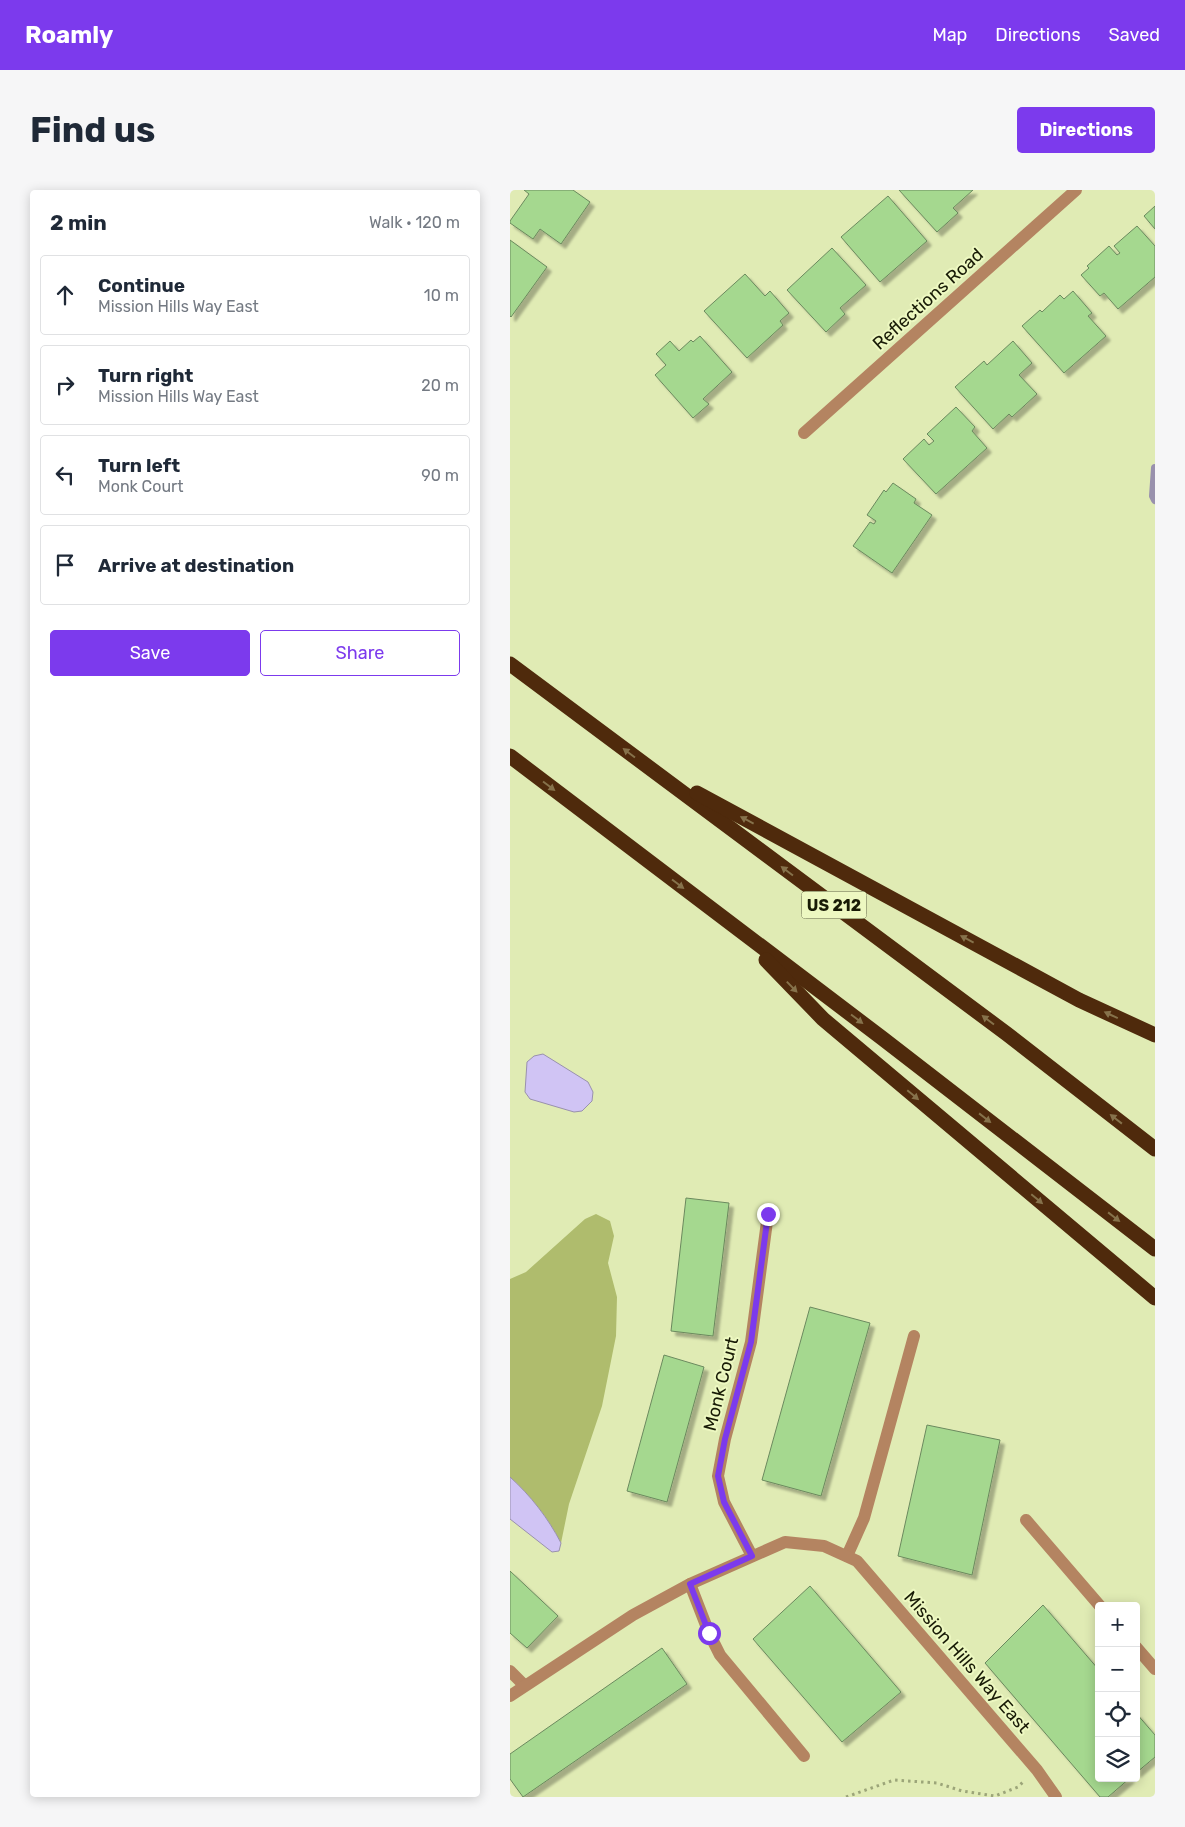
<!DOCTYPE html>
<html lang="en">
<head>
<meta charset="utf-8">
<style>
	:root { --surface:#fff; --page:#f6f6f7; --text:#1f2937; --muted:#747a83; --line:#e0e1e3; --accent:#7c3aed }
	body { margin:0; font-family:Rubik,sans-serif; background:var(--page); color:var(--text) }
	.controls { position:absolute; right:15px; bottom:15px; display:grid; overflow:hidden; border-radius:5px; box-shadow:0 2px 12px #0003 }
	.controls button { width:45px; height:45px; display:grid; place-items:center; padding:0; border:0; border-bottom:1px solid var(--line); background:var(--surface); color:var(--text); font:25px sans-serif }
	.stop { position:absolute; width:15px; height:15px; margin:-11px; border:4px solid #7c3aed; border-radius:50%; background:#fff }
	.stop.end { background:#7c3aed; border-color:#fff; box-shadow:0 1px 5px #0008 }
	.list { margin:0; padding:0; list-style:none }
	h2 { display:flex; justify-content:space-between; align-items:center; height:65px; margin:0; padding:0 20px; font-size:21px }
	h2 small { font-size:16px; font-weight:400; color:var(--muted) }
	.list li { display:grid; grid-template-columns:32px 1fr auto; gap:15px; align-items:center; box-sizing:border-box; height:80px; margin:0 10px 10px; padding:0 10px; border:1px solid var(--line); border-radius:5px }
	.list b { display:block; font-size:19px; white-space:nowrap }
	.list p { margin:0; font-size:16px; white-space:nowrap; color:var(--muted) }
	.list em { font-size:16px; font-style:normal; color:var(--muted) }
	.actions { display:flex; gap:10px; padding:15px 20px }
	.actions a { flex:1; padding:11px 0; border:1px solid var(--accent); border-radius:5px; text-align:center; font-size:18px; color:var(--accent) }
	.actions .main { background:var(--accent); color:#fff }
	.icon { flex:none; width:28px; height:28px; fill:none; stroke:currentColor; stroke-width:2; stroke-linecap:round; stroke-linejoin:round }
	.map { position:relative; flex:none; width:645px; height:1607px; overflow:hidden; border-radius:5px }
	header { display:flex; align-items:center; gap:30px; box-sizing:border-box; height:70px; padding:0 25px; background:var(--accent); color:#fff }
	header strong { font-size:24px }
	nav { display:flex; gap:28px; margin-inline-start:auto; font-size:18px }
	.intro { display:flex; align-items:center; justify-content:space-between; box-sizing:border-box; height:120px; padding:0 30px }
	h1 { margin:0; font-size:35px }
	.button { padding:12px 22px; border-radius:5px; background:var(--accent); color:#fff; font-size:18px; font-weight:700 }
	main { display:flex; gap:30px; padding:0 30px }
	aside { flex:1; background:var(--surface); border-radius:5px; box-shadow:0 2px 12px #0003 }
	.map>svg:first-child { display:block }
	.green { fill:#afbc6d }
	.water { fill:#d0c4f4; stroke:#9991ad }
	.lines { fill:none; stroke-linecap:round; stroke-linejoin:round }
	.stream { stroke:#9991ad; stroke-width:8 }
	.building { fill:#a5d88f; stroke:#6b895e; filter:url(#shadow) }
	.path { stroke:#9ca579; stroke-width:3; stroke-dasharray:2.5 4; stroke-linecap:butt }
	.minor { stroke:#b48461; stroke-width:12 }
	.highway { stroke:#4f2a0c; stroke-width:15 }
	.oneway { fill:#86724b }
	.route { stroke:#7c3aed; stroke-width:6 }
	.labels { text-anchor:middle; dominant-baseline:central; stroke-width:4; stroke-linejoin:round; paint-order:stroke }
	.shield { fill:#edf8c1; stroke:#585d3e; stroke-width:1 }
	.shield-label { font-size:16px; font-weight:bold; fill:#181b06 }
	.street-label { font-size:18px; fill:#181b06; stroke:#edf8c1 }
</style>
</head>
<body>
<header>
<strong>Roamly</strong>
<nav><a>Map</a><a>Directions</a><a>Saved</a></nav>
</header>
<div class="intro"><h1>Find us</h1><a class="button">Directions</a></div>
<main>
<aside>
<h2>2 min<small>Walk · 120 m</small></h2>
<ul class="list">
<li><svg class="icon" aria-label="ahead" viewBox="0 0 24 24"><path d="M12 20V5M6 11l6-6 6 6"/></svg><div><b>Continue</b><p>Mission Hills Way East</p></div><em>10 m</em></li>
<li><svg class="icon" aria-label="right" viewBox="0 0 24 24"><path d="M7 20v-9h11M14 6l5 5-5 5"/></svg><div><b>Turn right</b><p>Mission Hills Way East</p></div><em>20 m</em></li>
<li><svg class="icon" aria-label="left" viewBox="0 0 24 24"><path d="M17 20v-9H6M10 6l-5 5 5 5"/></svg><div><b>Turn left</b><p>Monk Court</p></div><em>90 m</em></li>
<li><svg class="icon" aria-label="arrive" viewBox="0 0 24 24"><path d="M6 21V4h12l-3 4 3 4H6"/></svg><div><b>Arrive at destination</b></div></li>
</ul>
<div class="actions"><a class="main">Save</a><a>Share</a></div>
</aside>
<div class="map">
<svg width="645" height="1607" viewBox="0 0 645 1607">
	<defs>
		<filter id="shadow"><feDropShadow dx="4.5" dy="4.5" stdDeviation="1" flood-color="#0004"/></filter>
	</defs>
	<rect width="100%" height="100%" fill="#e0ebb4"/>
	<!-- green -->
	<path class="green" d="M86,1024L100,1031L104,1046L98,1073L107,1107L106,1146L92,1216L59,1314L51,1353C38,1328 21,1306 0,1287V1089L16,1082L75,1029Z"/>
	<!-- water -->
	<g class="water">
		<polygon points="33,864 78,892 83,902 82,911 72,921 64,922 20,909 15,902 17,872 24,866"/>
		<path d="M0,1287C21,1306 38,1328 51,1353L49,1361L42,1362L0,1329Z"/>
	</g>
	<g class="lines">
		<!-- stream -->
		<polyline class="stream" points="645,278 643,306 645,310"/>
	</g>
	<!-- building -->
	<g class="building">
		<polygon points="14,0 63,0 80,12 51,54 30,39 23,49 0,33 0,31 19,4"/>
		<polygon points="389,0 463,0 443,18 448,23 427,42"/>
		<polygon points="378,6 417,51 370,92 331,47"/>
		<polygon points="645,16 645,39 634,26"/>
		<polygon points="627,36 645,56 645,87 608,119 594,103 590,106 571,85 579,78 577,76 599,56 607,65 610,63 604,56"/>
		<polygon points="0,50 37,77 1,127 0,126"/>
		<polygon points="322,58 356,95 330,118 335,124 316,142 277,100"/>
		<polygon points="235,84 255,106 260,101 279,123 270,131 273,135 237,168 194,121"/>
		<polygon points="563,101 582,123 578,126 596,146 554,183 512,136 530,120 532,122 550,105 554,109"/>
		<polygon points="190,146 222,182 193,209 199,214 183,228 145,185 156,175 146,164 160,151 169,161 181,150 183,152"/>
		<polygon points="503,151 522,173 509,185 527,204 502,227 499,224 483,239 445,197 474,171 477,175"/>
		<polygon points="446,217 465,237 462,241 477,258 426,304 393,269 414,249 419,255 424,251 417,244"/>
		<polygon points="383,293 406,309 404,313 422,325 382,383 343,356 360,332 364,334 366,331 357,325 374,300 376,302"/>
		<polygon points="176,1008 219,1013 203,1146 161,1141"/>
		<polygon points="300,1117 360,1133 311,1306 252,1290"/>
		<polygon points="154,1165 194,1177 157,1312 117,1301"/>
		<polygon points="417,1235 490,1250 462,1385 388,1366"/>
		<polygon points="0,1381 48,1426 17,1458 0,1443"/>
		<polygon points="300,1396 391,1502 332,1552 243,1449"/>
		<polygon points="533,1415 589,1480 589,1588 620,1588 598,1607 590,1607 475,1473"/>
		<polygon points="152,1458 177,1494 13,1607 0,1589 0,1564"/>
		<polygon points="626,1523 645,1545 645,1567 626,1583"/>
	</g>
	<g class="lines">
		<!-- path -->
		<polyline class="path" points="336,1607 384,1590 427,1593 452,1601 485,1606 508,1597 514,1591"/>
		<!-- minor -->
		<g class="minor">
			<polyline points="294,243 566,0"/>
			<polyline points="516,1330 590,1416"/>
			<polyline points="242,1366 214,1312 208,1286 215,1249 241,1152 258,1024"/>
			<polyline points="337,1366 354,1328 404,1146"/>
			<polyline points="180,1394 199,1443 210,1465 294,1566"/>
			<polyline points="626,1457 645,1479"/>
			<polyline points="0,1481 14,1495"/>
			<polyline points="0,1506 123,1425 180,1394 275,1352 314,1356 347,1371 527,1580 546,1607"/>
		</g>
		<!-- highway -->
		<g class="highway">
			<polyline points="0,474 497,844 645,959"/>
			<polyline points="0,566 372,848 645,1059"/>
			<polyline points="187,603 569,810 645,845"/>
			<polyline points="256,770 313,829 645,1108"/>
		</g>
	</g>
	<!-- one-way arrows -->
	<defs><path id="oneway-solid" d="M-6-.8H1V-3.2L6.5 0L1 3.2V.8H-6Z" transform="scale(1.25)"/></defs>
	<g class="oneway">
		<use href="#oneway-solid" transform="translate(119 563) rotate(-143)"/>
		<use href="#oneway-solid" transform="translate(39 596) rotate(37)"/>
		<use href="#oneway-solid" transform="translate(237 630) rotate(-152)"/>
		<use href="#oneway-solid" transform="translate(277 681) rotate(-143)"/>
		<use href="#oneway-solid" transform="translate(168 694) rotate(37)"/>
		<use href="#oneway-solid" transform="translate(457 749) rotate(-152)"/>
		<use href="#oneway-solid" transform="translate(282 797) rotate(46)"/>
		<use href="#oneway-solid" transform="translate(601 825) rotate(-155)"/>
		<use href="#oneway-solid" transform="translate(347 829) rotate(37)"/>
		<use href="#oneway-solid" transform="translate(478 830) rotate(-143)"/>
		<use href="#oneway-solid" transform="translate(403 905) rotate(40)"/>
		<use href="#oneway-solid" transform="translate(475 928) rotate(38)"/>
		<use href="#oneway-solid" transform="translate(606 929) rotate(-142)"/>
		<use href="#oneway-solid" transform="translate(527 1009) rotate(40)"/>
		<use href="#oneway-solid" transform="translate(604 1027) rotate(38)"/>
	</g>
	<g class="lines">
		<!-- route -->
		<polyline class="route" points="199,1443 180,1394 242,1366 214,1312 208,1286 215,1249 241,1152 258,1024"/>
	</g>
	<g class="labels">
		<!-- shield labels -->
		<rect class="shield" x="291.5" y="701.5" width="65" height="27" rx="4"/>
		<g class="shield-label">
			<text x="324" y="715">US 212</text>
		</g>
		<!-- street labels -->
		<g class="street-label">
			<text transform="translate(418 109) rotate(-42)">Reflections Road</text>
			<text transform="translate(211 1194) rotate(-76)">Monk Court</text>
			<text transform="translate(457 1472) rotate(49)">Mission Hills Way East</text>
		</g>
	</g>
</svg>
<div class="controls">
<button>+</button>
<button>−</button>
<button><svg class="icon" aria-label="locate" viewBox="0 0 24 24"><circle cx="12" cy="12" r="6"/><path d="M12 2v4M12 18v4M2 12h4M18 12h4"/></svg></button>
<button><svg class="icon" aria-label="layers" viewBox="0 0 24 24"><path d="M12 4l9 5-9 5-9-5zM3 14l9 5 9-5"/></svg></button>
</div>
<div class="stop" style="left:199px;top:1443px"></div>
<div class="stop end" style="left:258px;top:1024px"></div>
</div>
</main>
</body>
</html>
